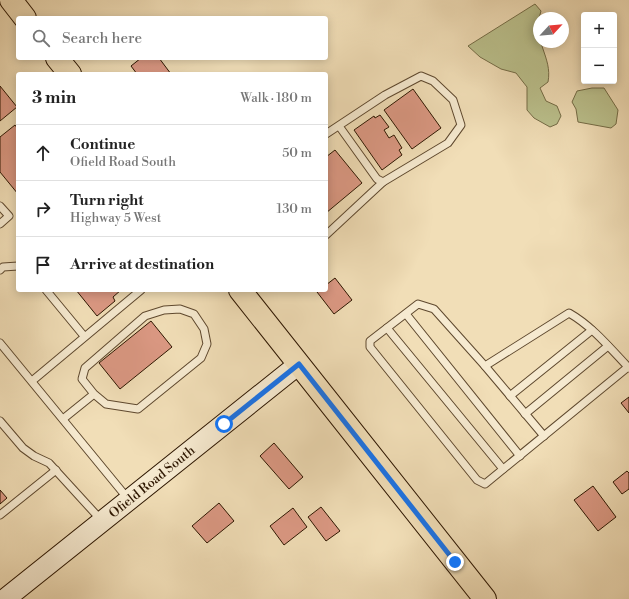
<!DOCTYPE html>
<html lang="en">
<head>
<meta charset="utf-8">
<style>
	:root { --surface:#fff; --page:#f2f2f2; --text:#222; --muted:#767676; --line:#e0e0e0 }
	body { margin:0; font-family:"Libre Bodoni",serif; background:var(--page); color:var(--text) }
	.controls { position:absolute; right:12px; top:12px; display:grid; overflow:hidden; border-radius:4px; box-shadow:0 2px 10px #0003 }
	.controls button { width:36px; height:36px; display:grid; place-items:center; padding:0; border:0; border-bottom:1px solid var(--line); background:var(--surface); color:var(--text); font:20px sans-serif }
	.compass { position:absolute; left:533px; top:12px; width:36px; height:36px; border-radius:50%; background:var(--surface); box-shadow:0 2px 10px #0003; rotate:64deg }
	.stop { position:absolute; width:12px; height:12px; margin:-9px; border:3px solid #1a73e8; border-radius:50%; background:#fff }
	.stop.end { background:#1a73e8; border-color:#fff; box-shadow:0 1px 4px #0008 }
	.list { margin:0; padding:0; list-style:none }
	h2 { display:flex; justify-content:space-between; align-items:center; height:52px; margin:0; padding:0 16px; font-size:17px }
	h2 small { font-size:13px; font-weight:400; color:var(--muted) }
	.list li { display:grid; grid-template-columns:26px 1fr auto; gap:12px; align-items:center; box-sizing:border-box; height:56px; padding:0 16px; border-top:1px solid var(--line) }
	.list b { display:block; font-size:15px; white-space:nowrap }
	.list p { margin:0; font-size:13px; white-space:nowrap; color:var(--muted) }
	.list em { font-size:13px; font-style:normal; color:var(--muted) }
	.icon { flex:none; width:22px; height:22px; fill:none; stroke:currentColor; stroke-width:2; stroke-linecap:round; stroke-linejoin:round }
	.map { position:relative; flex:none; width:629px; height:599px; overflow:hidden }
	.search { position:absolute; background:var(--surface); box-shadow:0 2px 10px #0003; left:16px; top:16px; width:312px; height:44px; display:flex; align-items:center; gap:10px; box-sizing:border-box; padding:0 14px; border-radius:4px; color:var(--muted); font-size:15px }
	.panel { position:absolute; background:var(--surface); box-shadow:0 2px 10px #0003; left:16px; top:72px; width:312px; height:220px; border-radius:4px }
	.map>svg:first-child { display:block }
	.green { fill:#bbc18d; stroke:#746c46 }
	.building { fill:#dc9984; stroke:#2d1600 }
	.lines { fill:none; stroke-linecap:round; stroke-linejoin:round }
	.lane-casing { stroke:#5e482e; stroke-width:9 }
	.secondary-casing { stroke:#2d1600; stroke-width:22 }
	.primary-casing { stroke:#2d1600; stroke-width:24 }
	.lane { stroke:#f6ead0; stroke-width:7 }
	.secondary { stroke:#f6ead0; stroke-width:20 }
	.primary { stroke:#f1deb7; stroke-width:22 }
	.route { stroke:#1a73e8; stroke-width:5 }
	.labels { text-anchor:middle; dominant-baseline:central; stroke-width:3; stroke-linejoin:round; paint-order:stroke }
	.street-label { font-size:13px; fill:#2d1600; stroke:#f6ead0 }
</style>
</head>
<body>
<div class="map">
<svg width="629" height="599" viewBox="0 0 629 599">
	<rect width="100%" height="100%" fill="#f1deb7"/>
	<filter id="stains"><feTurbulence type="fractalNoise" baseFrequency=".005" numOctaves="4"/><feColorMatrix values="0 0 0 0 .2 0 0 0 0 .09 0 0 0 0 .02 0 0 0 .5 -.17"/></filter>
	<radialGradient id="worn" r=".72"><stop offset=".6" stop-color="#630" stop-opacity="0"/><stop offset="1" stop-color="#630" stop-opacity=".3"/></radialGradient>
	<!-- green -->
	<g class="green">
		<path d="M535,4L541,11C531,41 553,56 548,82L540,88L546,101L557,106L561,116L557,124L550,127L534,118L527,110V87L516,73L501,69L480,57L468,46Z"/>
		<polygon points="592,88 604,88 618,110 616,124 611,128 578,122 576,109 572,102 577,91"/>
	</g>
	<!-- building -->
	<g class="building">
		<polygon points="141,58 159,58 171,74 137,74 131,66"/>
		<polygon points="0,86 17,107 0,121"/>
		<polygon points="413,89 441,128 412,149 384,110"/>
		<polygon points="380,115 389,127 384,130 389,138 394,135 402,148 399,150 402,155 382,170 354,130 374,116 375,118"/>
		<polygon points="15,125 18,129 18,194 0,172 0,137"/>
		<polygon points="335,150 362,183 326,213 326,157"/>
		<polygon points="335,278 352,300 334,314 317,292 320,290 326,290 326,285"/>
		<polygon points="76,290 121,290 113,297 115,301 97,316"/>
		<polygon points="151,321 172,347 120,389 99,363"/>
		<polygon points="629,397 629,413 621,403"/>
		<polygon points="274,443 303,477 289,489 260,456"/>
		<polygon points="627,471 629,473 629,489 622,494 613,482"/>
		<polygon points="593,486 616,517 598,531 574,500"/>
		<polygon points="0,490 7,498 0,504"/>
		<polygon points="219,503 234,521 207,543 192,526"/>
		<polygon points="321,507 340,531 326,541 308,517"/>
		<polygon points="293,508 307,527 284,545 270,526"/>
	</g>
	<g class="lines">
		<defs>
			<g id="lane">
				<polyline points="326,134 385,95 421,76 433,81 453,100 461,125 448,143 383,182 377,179 339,126"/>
				<polyline points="0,206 9,216 0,224"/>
				<polyline points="326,235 383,182"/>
				<polyline points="0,270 3,267 18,266"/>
				<polyline points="46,290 84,336"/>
				<polyline points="406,314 520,456"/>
				<polyline points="387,328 503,469"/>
				<polyline points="0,343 129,500"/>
				<polyline points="485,366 544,436"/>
				<path d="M628,367L485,484L477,480L370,347V341L418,304L434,309L485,366L569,313C592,326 610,348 628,367L629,368"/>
				<polyline points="32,381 141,290"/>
				<polyline points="510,396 592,330"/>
				<polyline points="525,414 608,346"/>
				<polyline points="63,419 94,394 106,404 138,409 201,358 207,344 204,329 194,314 180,309 164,310 145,316 85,368 82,379 94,394"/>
				<polyline points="0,421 23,448 34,456 49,463 102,521"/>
				<polyline points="0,515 56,470"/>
			</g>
			<polyline id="secondary" points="5,599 299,364"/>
			<g id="primary">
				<polyline points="11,0 25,18"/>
				<polyline points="57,58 70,74"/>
				<polyline points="240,290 485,599"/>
			</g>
		</defs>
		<!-- lane casing -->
		<use href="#lane" class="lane-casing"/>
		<!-- secondary casing -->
		<use href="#secondary" class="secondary-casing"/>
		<!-- primary casing -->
		<use href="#primary" class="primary-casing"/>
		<!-- lane -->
		<use href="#lane" class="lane"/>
		<!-- secondary -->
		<use href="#secondary" class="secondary"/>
		<!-- primary -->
		<use href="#primary" class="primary"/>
	</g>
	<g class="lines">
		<!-- route -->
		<polyline class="route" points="224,424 299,364 455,562"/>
	</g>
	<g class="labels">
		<!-- street labels -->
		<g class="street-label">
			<text transform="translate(152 482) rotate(-39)">Ofield Road South</text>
		</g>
	</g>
	<rect width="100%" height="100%" filter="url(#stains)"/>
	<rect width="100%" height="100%" fill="url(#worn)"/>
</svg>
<div class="controls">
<button>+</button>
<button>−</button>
</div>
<svg class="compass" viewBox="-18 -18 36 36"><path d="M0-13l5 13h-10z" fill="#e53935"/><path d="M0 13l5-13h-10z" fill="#767676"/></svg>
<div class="stop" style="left:224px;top:424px"></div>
<div class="stop end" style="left:455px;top:562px"></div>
<div class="search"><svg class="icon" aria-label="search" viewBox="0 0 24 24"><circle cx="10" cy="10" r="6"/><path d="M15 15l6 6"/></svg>Search here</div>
<section class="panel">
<h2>3 min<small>Walk · 180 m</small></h2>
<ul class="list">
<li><svg class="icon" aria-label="ahead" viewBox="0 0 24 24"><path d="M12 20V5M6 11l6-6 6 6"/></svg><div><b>Continue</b><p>Ofield Road South</p></div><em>50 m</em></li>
<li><svg class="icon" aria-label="right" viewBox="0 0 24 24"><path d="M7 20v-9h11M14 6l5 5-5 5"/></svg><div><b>Turn right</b><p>Highway 5 West</p></div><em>130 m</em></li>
<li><svg class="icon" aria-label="arrive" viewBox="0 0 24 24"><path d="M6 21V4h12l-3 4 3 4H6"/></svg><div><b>Arrive at destination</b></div></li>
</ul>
</section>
</div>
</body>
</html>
